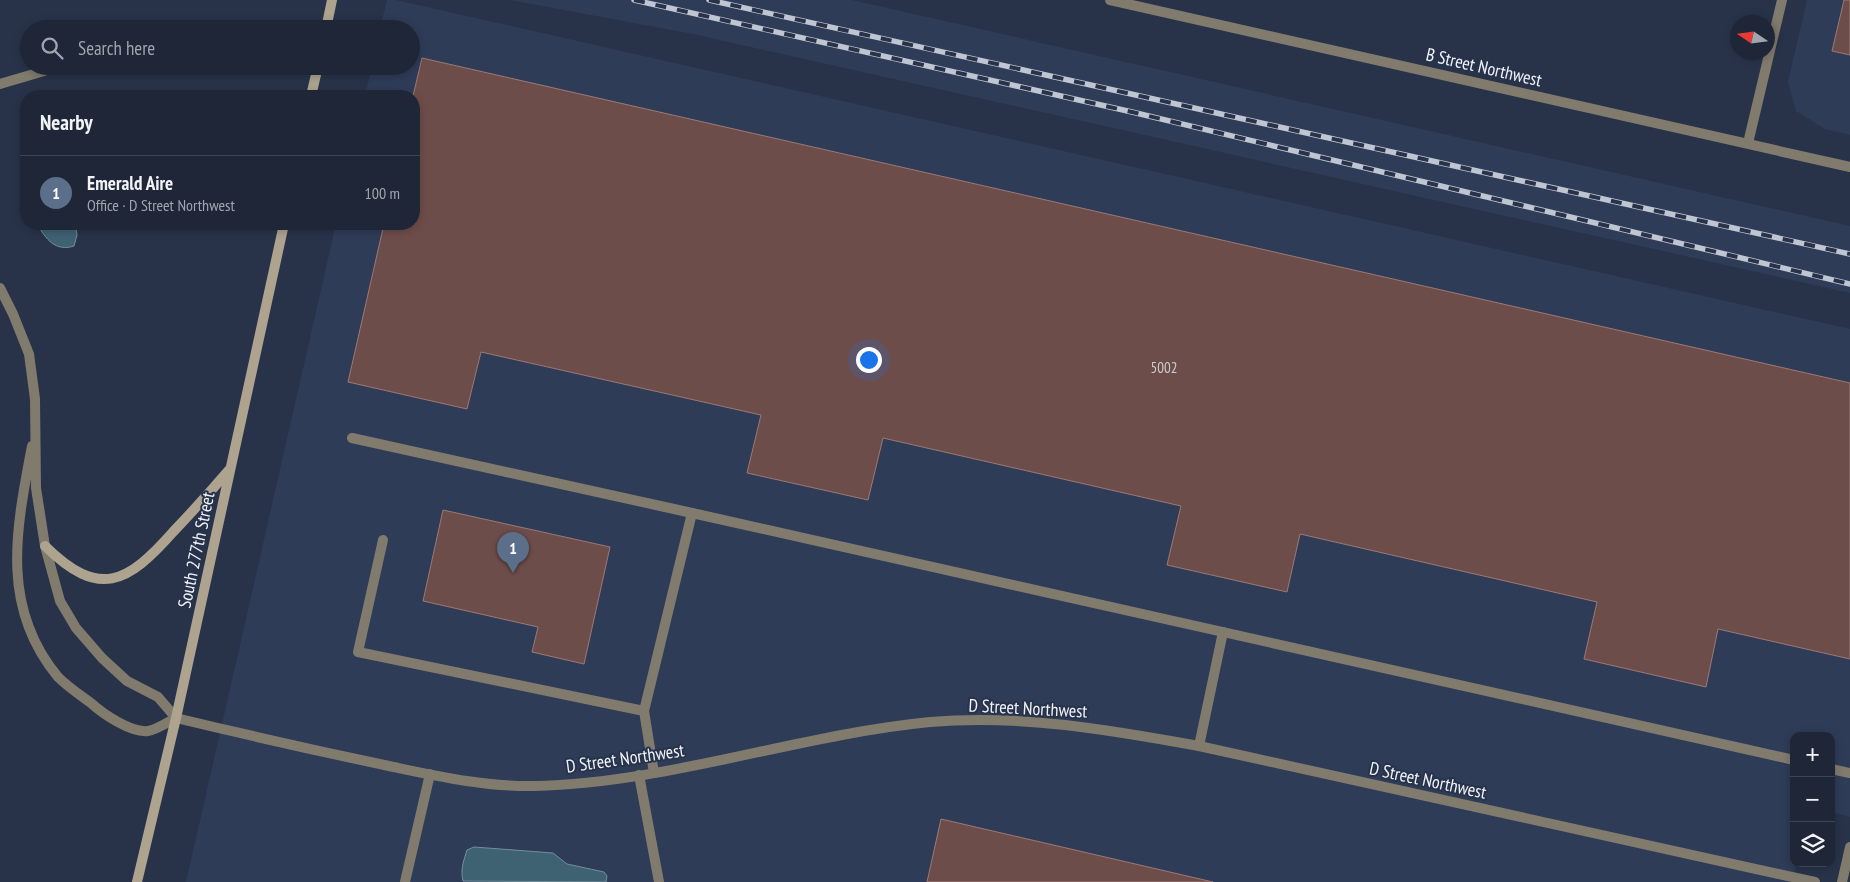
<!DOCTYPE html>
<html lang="en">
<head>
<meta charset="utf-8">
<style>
	:root { --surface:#1e2638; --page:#262e40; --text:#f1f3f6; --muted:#a1a5ae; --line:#3c4353; --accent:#8c9099 }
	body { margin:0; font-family:"PT Sans Narrow",sans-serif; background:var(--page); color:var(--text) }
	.controls { position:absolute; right:15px; bottom:15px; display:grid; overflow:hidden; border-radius:10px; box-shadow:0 2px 8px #0003 }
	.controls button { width:45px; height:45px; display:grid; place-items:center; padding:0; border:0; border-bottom:1px solid var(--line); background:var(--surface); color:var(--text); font:25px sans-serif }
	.compass { position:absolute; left:1730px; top:15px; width:45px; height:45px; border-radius:50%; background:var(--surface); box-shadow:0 2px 8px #0003; rotate:283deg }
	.you { position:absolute; left:868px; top:359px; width:18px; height:18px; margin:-12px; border:4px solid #fff; border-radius:50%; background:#1a73e8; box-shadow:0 0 0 8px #1a73e833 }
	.badge { display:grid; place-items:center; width:32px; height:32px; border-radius:50%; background:var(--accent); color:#fff; font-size:16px; font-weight:700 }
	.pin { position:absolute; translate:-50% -41px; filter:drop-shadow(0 1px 2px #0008) }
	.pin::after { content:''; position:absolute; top:26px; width:18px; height:15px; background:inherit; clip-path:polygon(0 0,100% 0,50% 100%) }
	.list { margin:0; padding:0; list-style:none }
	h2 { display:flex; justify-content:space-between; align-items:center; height:65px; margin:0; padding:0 20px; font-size:21px }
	h2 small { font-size:16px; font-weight:400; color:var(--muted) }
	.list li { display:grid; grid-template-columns:32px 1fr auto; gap:15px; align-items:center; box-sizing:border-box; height:75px; padding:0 20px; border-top:1px solid var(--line) }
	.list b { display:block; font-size:19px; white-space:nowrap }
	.list p { margin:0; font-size:16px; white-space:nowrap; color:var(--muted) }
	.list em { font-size:16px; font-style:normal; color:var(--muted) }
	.icon { flex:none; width:28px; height:28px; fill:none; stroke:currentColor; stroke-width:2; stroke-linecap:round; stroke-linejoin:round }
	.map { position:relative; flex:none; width:1850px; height:882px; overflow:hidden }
	.search { position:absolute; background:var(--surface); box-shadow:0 2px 8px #0003; left:20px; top:20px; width:400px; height:55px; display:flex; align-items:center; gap:12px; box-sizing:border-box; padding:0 18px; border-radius:28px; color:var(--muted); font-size:19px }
	.panel { position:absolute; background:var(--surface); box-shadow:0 2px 8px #0003; left:20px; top:90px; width:400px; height:140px; border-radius:20px }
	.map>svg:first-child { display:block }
	.built { fill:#2f3c58 }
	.water { fill:#3f6273; stroke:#748e9c }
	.building { fill:#6d4d4a; stroke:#9c7975 }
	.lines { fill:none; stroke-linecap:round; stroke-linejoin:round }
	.service { stroke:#817b6e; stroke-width:10 }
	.minor { stroke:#817b6e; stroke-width:10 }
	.tertiary { stroke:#817b6e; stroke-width:10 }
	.secondary { stroke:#ada38f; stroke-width:10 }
	.rail-casing { stroke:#c0c5d2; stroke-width:5.5 }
	.rail { stroke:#28334a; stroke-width:4; stroke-dasharray:11; stroke-linecap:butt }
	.labels { text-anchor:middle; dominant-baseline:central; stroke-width:4; stroke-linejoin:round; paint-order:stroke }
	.number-label { font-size:15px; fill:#cecad0 }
	.street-label { font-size:18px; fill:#eff3fc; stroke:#28334a }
</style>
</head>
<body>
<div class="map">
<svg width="1850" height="882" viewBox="0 0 1850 882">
	<rect width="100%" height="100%" fill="#28334a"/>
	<!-- built -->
	<g class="built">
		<polygon points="387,0 396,0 1850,329 1850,817 1831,812 1831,736 1794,736 1794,863 1797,863 1792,882 186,882 336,224 414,224 414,96 365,96 372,66 411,66 411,29 380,29"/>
		<polygon points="510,0 852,0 1850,226 1850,293 693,34"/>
		<polygon points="1807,0 1850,0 1850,135 1825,129 1796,111 1788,82"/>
	</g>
	<!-- water -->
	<g class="water">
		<path d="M37,224H75L77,235L74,246C55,252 46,239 37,224Z"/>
		<path d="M474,847L553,853L567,864L604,872L607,876L606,882L463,881C460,869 464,860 467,850Z"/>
	</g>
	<!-- building -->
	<g class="building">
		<polygon points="1844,0 1850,0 1850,55 1832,51"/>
		<polygon points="422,58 1850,383 1850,659 1718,629 1706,687 1584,659 1597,602 1300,534 1287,592 1167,565 1181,506 883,438 868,500 747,473 761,415 481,352 467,409 348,382 384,224 414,224 413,96"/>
		<polygon points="443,510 610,547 584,664 532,652 538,627 423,601"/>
		<polygon points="941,819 1213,882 927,882"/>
	</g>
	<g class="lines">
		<!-- service -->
		<g class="service">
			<polyline points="0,84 61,66"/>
			<polyline points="352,438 692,513 644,711"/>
			<polyline points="692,513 1794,760"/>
			<polyline points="383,540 358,652 644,711 654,773"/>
			<polyline points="1199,746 1223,632"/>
			<polyline points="1831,769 1850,773"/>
			<polyline points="639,775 659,882"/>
			<polyline points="405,882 430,774"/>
			<polyline points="1842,882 1850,847"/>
		</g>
		<!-- minor -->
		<g class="minor">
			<polyline points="1748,143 1782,0"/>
			<polyline points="0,288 13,314 29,354 35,399 36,488 45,546 60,601 76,628 102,658 127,681 158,697 176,718"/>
			<path d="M32,446C16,530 0,607 58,677C68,687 80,695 91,703C103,714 131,733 148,731C156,730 168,722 176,718"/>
			<path d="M176,718C247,735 318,751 389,766C437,776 485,787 534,786C668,783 797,735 930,722C1021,714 1110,730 1199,746L1815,882"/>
		</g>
		<!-- tertiary -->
		<polyline class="tertiary" points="1110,0 1850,167"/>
		<!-- secondary -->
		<g class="secondary">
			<polyline points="326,29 332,0"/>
			<polyline points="311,96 318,66"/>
			<path d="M45,546C99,599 127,584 173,532C192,512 211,491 229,470"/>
			<polyline points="137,882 176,718 284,224"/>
		</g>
		<defs>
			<g id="rail">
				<polyline points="634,0 1132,112 1850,284"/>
				<polyline points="709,0 1850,254"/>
			</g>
		</defs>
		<!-- rail casing -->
		<use href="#rail" class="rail-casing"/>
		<!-- rail -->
		<use href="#rail" class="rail"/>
	</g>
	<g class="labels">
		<!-- number labels -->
		<g class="number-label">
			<text x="1164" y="367">5002</text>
		</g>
		<!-- street labels -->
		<g class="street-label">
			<text transform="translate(1484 67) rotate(13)">B Street Northwest</text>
			<text transform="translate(196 550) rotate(-78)">South 277th Street</text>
			<text transform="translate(1028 708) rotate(3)">D Street Northwest</text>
			<text transform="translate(625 758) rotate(-8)">D Street Northwest</text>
			<text transform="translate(1428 780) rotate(12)">D Street Northwest</text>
		</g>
	</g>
</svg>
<div class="controls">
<button>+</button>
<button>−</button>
<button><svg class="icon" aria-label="layers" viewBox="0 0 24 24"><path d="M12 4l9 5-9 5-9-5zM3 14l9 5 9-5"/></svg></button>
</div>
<svg class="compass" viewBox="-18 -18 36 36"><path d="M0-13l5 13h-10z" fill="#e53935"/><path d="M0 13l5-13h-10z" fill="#a1a5ae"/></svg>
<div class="you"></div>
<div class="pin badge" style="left:513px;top:573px;background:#5c6f8a">1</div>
<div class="search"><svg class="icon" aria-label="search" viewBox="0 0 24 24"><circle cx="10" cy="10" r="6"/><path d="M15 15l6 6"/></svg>Search here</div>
<section class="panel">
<h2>Nearby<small></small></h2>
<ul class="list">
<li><span class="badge" style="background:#5c6f8a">1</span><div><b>Emerald Aire</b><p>Office · D Street Northwest</p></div><em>100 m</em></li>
</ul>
</section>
</div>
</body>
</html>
